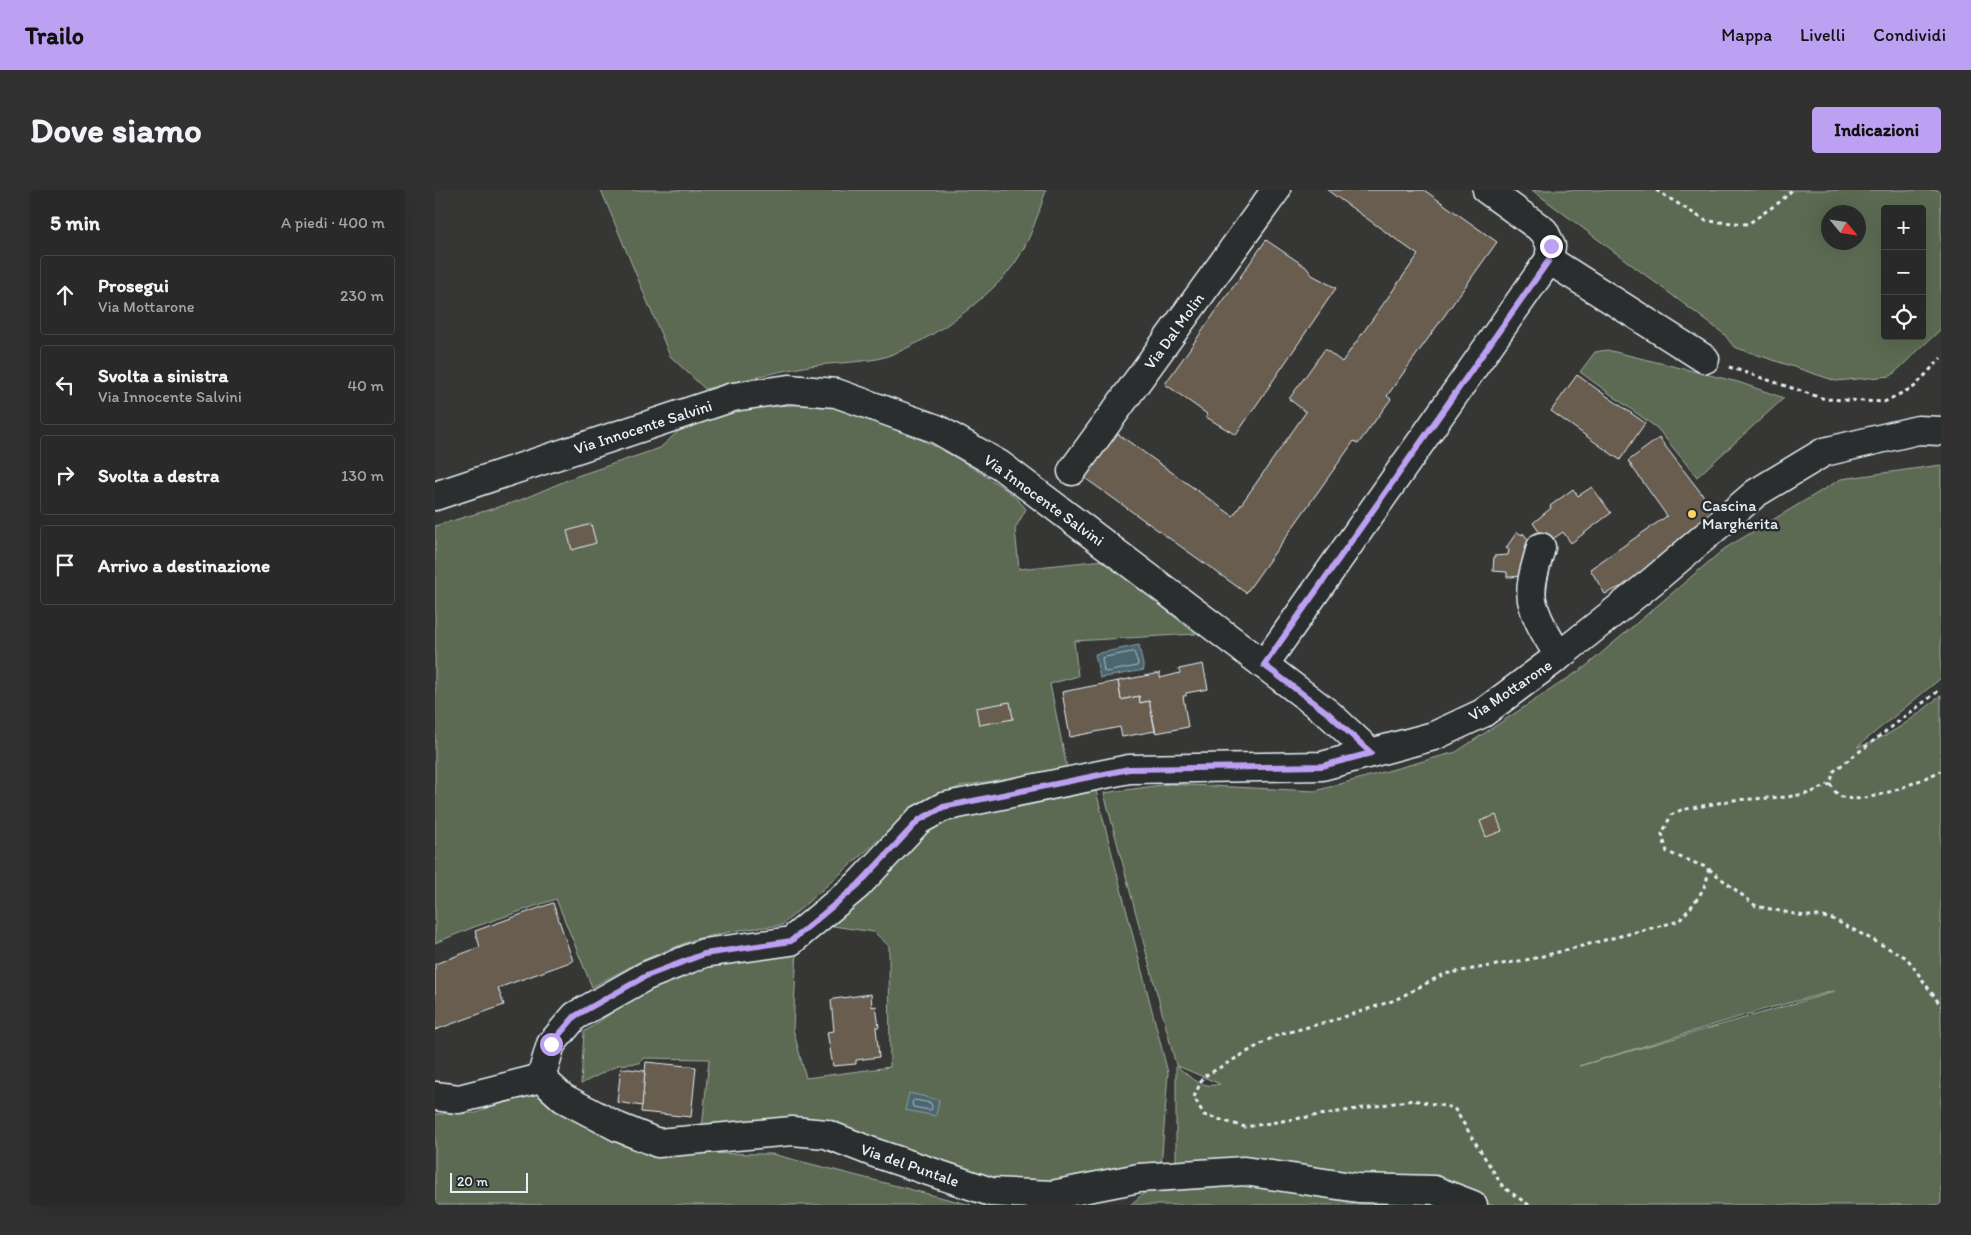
<!DOCTYPE html>
<html lang="it">
<head>
<meta charset="utf-8">
<style>
	:root { --surface:#282928; --page:#303130; --text:#f1f3f6; --muted:#a5a6a8; --line:#444545; --accent:#bca0f2 }
	body { margin:0; font-family:Itim,sans-serif; background:var(--page); color:var(--text) }
	.controls { position:absolute; right:15px; top:15px; display:grid; overflow:hidden; border-radius:5px; box-shadow:0 5px 20px #0002 }
	.controls button { width:45px; height:45px; display:grid; place-items:center; padding:0; border:0; border-bottom:1px solid var(--line); background:var(--surface); color:var(--text); font:25px sans-serif }
	.compass { position:absolute; left:1386px; top:15px; width:45px; height:45px; border-radius:50%; background:var(--surface); box-shadow:0 5px 20px #0002; rotate:119deg }
	.scale { position:absolute; left:15px; bottom:12px; width:78px; box-sizing:border-box; padding-left:5px; border:2px solid #e8f1f8; border-top:0; font-size:14px; line-height:18px; white-space:nowrap; color:#e8f1f8; -webkit-text-stroke:4px #2a2d2e; paint-order:stroke }
	.stop { position:absolute; width:15px; height:15px; margin:-11px; border:4px solid #bca0f2; border-radius:50%; background:#fff }
	.stop.end { background:#bca0f2; border-color:#fff; box-shadow:0 1px 5px #0008 }
	.list { margin:0; padding:0; list-style:none }
	h2 { display:flex; justify-content:space-between; align-items:center; height:65px; margin:0; padding:0 20px; font-size:21px }
	h2 small { font-size:16px; font-weight:400; color:var(--muted) }
	.list li { display:grid; grid-template-columns:32px 1fr auto; gap:15px; align-items:center; box-sizing:border-box; height:80px; margin:0 10px 10px; padding:0 10px; border:1px solid var(--line); border-radius:5px }
	.list b { display:block; font-size:19px; white-space:nowrap }
	.list p { margin:0; font-size:16px; white-space:nowrap; color:var(--muted) }
	.list em { font-size:16px; font-style:normal; color:var(--muted) }
	.icon { flex:none; width:28px; height:28px; fill:none; stroke:currentColor; stroke-width:2; stroke-linecap:round; stroke-linejoin:round }
	.map { position:relative; flex:none; width:1506px; height:1015px; overflow:hidden; border-radius:5px }
	header { display:flex; align-items:center; gap:30px; box-sizing:border-box; height:70px; padding:0 25px; background:var(--accent); color:#111 }
	header strong { font-size:24px }
	nav { display:flex; gap:28px; margin-inline-start:auto; font-size:18px }
	.intro { display:flex; align-items:center; justify-content:space-between; box-sizing:border-box; height:120px; padding:0 30px }
	h1 { margin:0; font-size:35px }
	.button { padding:12px 22px; border-radius:5px; background:var(--accent); color:#111; font-size:18px; font-weight:700 }
	main { display:flex; gap:30px; padding:0 30px }
	aside { flex:1; background:var(--surface); border-radius:5px; box-shadow:0 5px 20px #0002 }
	.map>svg:first-child { display:block }
	.green { fill:#5b6a52; stroke:#a2aea5; fill-rule:evenodd }
	.water { fill:#4c6670; stroke:#8a9ea6 }
	.lines { fill:none; stroke-linecap:round; stroke-linejoin:round }
	.shore { stroke:#aab9c2; stroke-width:1 }
	.building { fill:#685d4f; stroke:#e8f1f8 }
	.minor-casing { stroke:#e8f1f8; stroke-width:31 }
	.path { stroke:#e8f1f8; stroke-width:3; stroke-dasharray:4 4; stroke-linecap:butt }
	.minor { stroke:#2a2d2e; stroke-width:28 }
	.route { stroke:#bca0f2; stroke-width:6 }
	.poi-dot { fill:#ffd166; stroke:#2a2d2e; stroke-width:2 }
	.labels { text-anchor:middle; dominant-baseline:central; stroke-width:5; stroke-linejoin:round; paint-order:stroke }
	.street-label { font-size:16px; fill:#e8f1f8; stroke:#2a2d2e }
	.poi-label { font-size:16px; fill:#e8f1f8; stroke:#2a2d2e; text-anchor:start }
</style>
</head>
<body>
<header>
<strong>Trailo</strong>
<nav><a>Mappa</a><a>Livelli</a><a>Condividi</a></nav>
</header>
<div class="intro"><h1>Dove siamo</h1><a class="button">Indicazioni</a></div>
<main>
<aside>
<h2>5 min<small>A piedi · 400 m</small></h2>
<ul class="list">
<li><svg class="icon" aria-label="ahead" viewBox="0 0 24 24"><path d="M12 20V5M6 11l6-6 6 6"/></svg><div><b>Prosegui</b><p>Via Mottarone</p></div><em>230 m</em></li>
<li><svg class="icon" aria-label="left" viewBox="0 0 24 24"><path d="M17 20v-9H6M10 6l-5 5 5 5"/></svg><div><b>Svolta a sinistra</b><p>Via Innocente Salvini</p></div><em>40 m</em></li>
<li><svg class="icon" aria-label="right" viewBox="0 0 24 24"><path d="M7 20v-9h11M14 6l5 5-5 5"/></svg><div><b>Svolta a destra</b></div><em>130 m</em></li>
<li><svg class="icon" aria-label="arrive" viewBox="0 0 24 24"><path d="M6 21V4h12l-3 4 3 4H6"/></svg><div><b>Arrivo a destinazione</b></div></li>
</ul>
</aside>
<div class="map">
<svg width="1506" height="1015" viewBox="0 0 1506 1015">
	<rect width="100%" height="100%" fill="#363735"/>
	<filter id="ink" filterUnits="userSpaceOnUse"><feTurbulence type="fractalNoise" baseFrequency=".02" numOctaves="2"/><feDisplacementMap in="SourceGraphic" scale="10" xChannelSelector="R" yChannelSelector="G"/><feConvolveMatrix kernelMatrix="1 2 1 2 8 2 1 2 1" color-interpolation-filters="sRGB"/></filter>
	<g filter="url(#ink)">
		<!-- green -->
		<g class="green">
			<path d="M166,0H611C604,22 596,47 584,67C560,106 486,159 442,169C419,173 396,173 374,176C339,182 305,191 270,199L235,166Z"/>
			<path d="M1097,0H1506V139L1456,186L1401,191L1299,157L1289,144ZM1450,19H1487V146H1450ZM1394,22H1424V52H1394Z"/>
			<polygon points="1172,160 1303,192 1349,208 1262,287 1222,238 1145,182 1160,162"/>
			<path d="M391,213C447,232 501,252 550,286C566,296 580,305 591,319L580,339L584,379L669,370L761,444L639,451L643,486L615,494L632,578L527,596L489,610L347,735L305,740L260,749L206,771L157,797L121,709L39,737L0,753V336L83,311L142,286L225,258L249,236L306,218Z"/>
			<path d="M1506,275V488L1422,557C1452,549 1482,526 1506,505V1015H695L741,976V875L669,603L734,594L880,601L1021,562L1150,477L1289,359L1406,289ZM1399,801V802L1144,876L1327,820ZM743,877V876L785,894C767,899 756,888 743,877Z"/>
			<polygon points="661,601 733,883 726,978 600,996 549,991 392,936 267,939 274,869 208,868 205,873 183,875 146,894 149,842 211,799 270,769 362,758 358,839 371,888 455,877 454,756 439,742 391,735 494,637 547,622"/>
			<polygon points="94,899 123,917 220,963 337,964 536,1015 0,1015 0,924 41,923"/>
		</g>
		<!-- water -->
		<g class="water">
			<polygon points="704,455 709,480 665,488 660,464"/>
			<polygon points="474,903 504,910 501,926 470,920"/>
		</g>
		<g class="lines">
			<!-- shore -->
			<g class="shore">
				<polygon points="699,462 703,473 702,476 671,482 669,481 667,468"/>
				<polygon points="480,910 496,913 497,919 495,920 478,917 477,912"/>
			</g>
		</g>
		<!-- building -->
		<g class="building">
			<polygon points="892,0 989,0 1062,52 952,206 956,209 923,254 919,251 811,403 647,286 679,241 798,326 871,222 854,209 890,159 907,172 983,65"/>
			<polygon points="831,50 871,77 877,85 901,98 801,245 771,227 772,224 730,194"/>
			<polygon points="1142,185 1210,233 1185,270 1116,221"/>
			<polygon points="1224,248 1286,329 1192,394 1170,404 1155,379 1232,326 1193,271"/>
			<polygon points="1157,297 1176,323 1136,353 1128,342 1112,353 1098,333 1116,318 1115,316 1138,299 1143,306"/>
			<polygon points="156,334 161,353 137,360 132,341"/>
			<polygon points="1082,342 1087,345 1088,343 1102,362 1095,386 1072,387 1072,382 1058,381 1059,366 1073,365 1074,360 1071,358"/>
			<polygon points="768,474 773,499 751,503 751,506 748,506 753,537 721,543 714,511 705,513 704,506 686,510 683,491 725,483 725,488 745,483 744,479"/>
			<polygon points="683,491 686,510 704,506 705,513 714,511 720,541 687,547 685,537 635,547 627,502"/>
			<polygon points="575,512 578,529 544,535 541,518"/>
			<polygon points="1061,625 1067,641 1051,647 1045,631"/>
			<polygon points="118,713 138,771 63,798 69,815 0,840 0,774 45,757 40,741"/>
			<polygon points="436,804 437,817 441,816 444,837 441,837 444,867 421,870 421,874 398,876 392,842 399,841 396,811 399,809"/>
			<polygon points="211,872 261,877 256,927 206,922"/>
			<polygon points="186,878 210,881 207,916 182,912"/>
		</g>
		<g class="lines">
			<defs>
				<g id="minor">
					<polyline points="1114,70 1270,169"/>
					<polyline points="637,281 841,0"/>
					<polyline points="0,306 298,207 354,199 401,203 502,239 565,275 894,524 936,563"/>
					<path d="M1106,357C1102,373 1094,393 1097,410C1101,430 1114,449 1124,466"/>
					<polyline points="829,475 1114,70 1116,56 1109,41 1052,0"/>
					<polyline points="106,888 116,854 140,826 211,786 269,763 356,751 423,695 484,630 508,617 694,579 887,576 999,546 1048,523 1124,466 1219,390 1321,303 1389,262 1483,240 1506,241"/>
					<polyline points="106,888 128,908 183,937 223,953 357,941 391,944 440,963 556,1002 617,1005 704,988 809,981 923,998 999,1000 1038,1015"/>
					<polyline points="0,906 24,909 106,888"/>
				</g>
			</defs>
			<!-- minor casing -->
			<use href="#minor" class="minor-casing"/>
			<!-- path -->
			<g class="path">
				<polyline points="1221,0 1271,31 1313,34 1346,11 1357,0"/>
				<polyline points="1294,177 1390,209 1449,212 1479,197 1506,168"/>
				<path d="M1395,594C1398,598 1401,604 1405,606C1429,617 1483,591 1506,581"/>
				<polyline points="1274,679 1321,716 1369,726 1383,726 1398,729 1472,768 1506,816"/>
				<path d="M1094,1015L1068,997L1019,918L978,910L810,937L769,925L759,907L768,887L840,846L906,828L960,810L1009,784L1096,769L1244,731C1256,717 1275,697 1273,678L1232,662L1227,644L1236,625L1246,620L1299,610L1352,607L1375,603L1395,594L1399,581L1506,499"/>
			</g>
			<!-- minor -->
			<use href="#minor" class="minor"/>
		</g>
	</g>
	<g class="lines" filter="url(#ink)">
		<!-- route -->
		<polyline class="route" points="116,854 140,826 211,786 269,764 356,751 423,695 484,630 508,617 694,579 887,576 936,563 894,524 829,475 1114,70 1116,56"/>
	</g>
	<!-- markers -->
	<circle class="poi-dot" cx="1257" cy="324" r="5"/>
	<g class="labels">
		<!-- street labels -->
		<g class="street-label">
			<text transform="translate(739 141) rotate(-54)">Via Dal Molin</text>
			<text transform="translate(208 237) rotate(-18)">Via Innocente Salvini</text>
			<text transform="translate(609 310) rotate(36)">Via Innocente Salvini</text>
			<text transform="translate(1075 500) rotate(-34)">Via Mottarone</text>
			<text transform="translate(475 975) rotate(19)">Via del Puntale</text>
		</g>
		<!-- poi labels -->
		<g class="poi-label">
			<text x="1267" y="315">Cascina<tspan x="1267" dy="18">Margherita</tspan></text>
		</g>
	</g>
</svg>
<div class="controls">
<button>+</button>
<button>−</button>
<button><svg class="icon" aria-label="locate" viewBox="0 0 24 24"><circle cx="12" cy="12" r="6"/><path d="M12 2v4M12 18v4M2 12h4M18 12h4"/></svg></button>
</div>
<svg class="compass" viewBox="-18 -18 36 36"><path d="M0-13l5 13h-10z" fill="#e53935"/><path d="M0 13l5-13h-10z" fill="#a5a6a8"/></svg>
<div class="scale">20 m</div>
<div class="stop" style="left:116px;top:854px"></div>
<div class="stop end" style="left:1116px;top:56px"></div>
</div>
</main>
</body>
</html>
